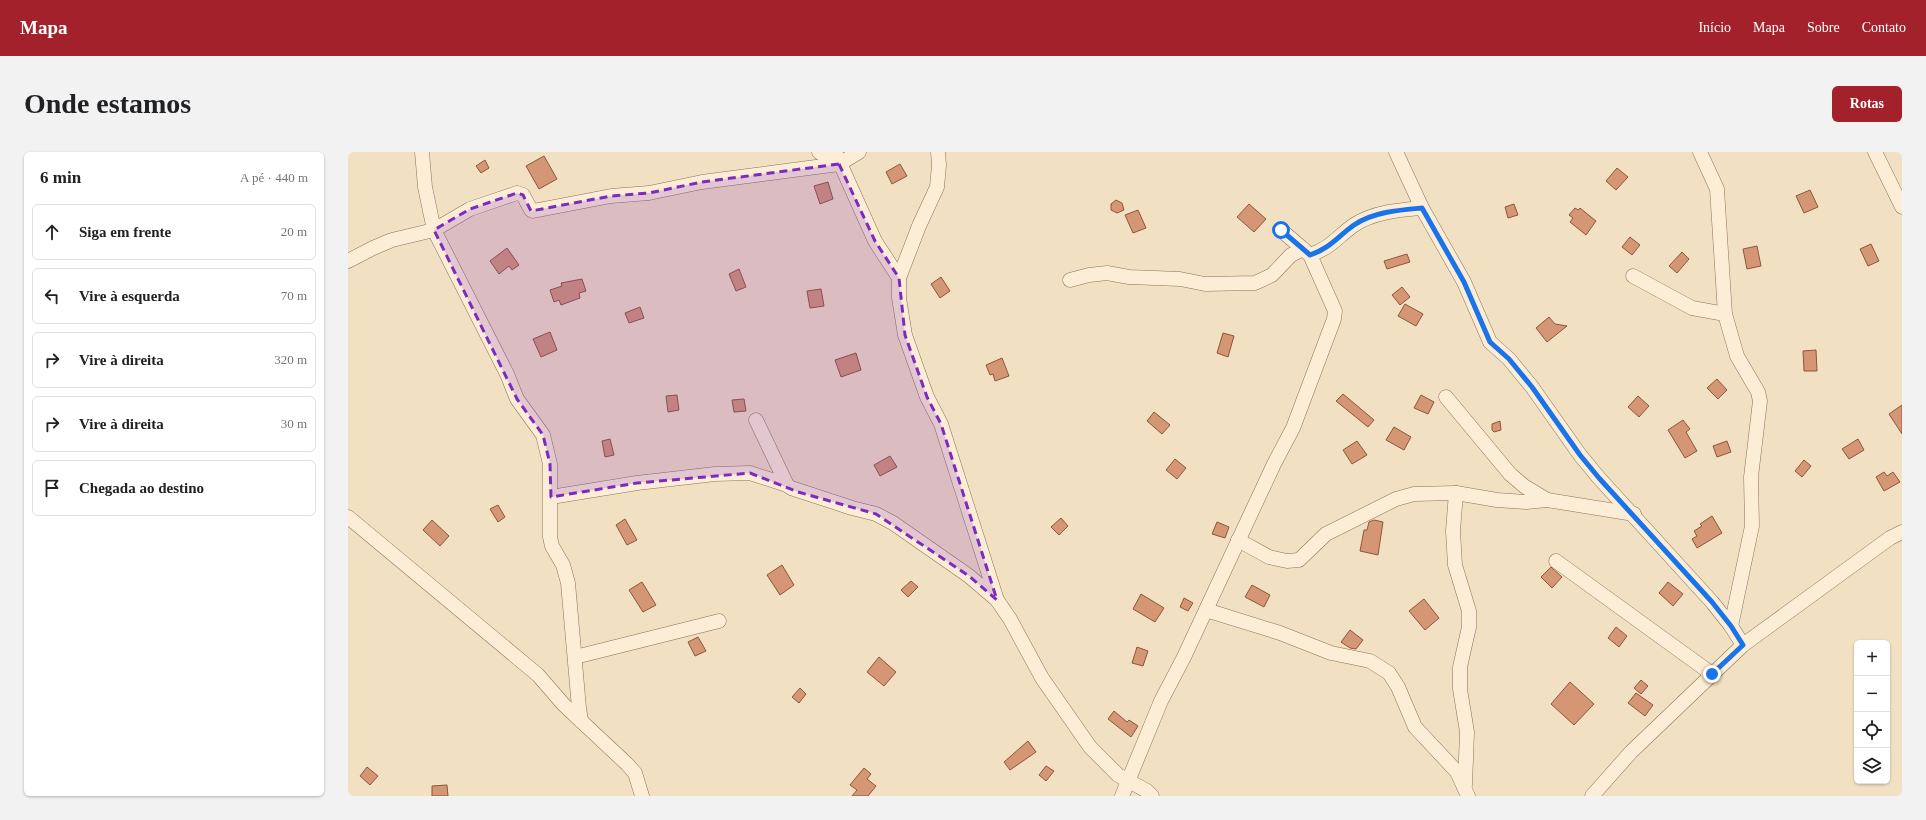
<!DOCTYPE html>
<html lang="pt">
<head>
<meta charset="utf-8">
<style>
	:root { --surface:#fff; --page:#f2f2f2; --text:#202124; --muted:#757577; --line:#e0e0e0; --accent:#a3212b }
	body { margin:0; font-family:Georgia,serif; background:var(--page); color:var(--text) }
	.controls { position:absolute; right:12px; bottom:12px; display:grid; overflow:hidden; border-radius:6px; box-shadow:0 1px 3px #0004 }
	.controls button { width:36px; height:36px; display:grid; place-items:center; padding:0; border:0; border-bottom:1px solid var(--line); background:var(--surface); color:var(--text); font:20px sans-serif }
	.stop { position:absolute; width:12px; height:12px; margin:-9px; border:3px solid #1a73e8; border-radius:50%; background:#fff }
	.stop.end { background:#1a73e8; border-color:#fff; box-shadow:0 1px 4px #0008 }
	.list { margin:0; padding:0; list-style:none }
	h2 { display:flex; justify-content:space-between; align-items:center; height:52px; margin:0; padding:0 16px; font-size:17px }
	h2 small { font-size:13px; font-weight:400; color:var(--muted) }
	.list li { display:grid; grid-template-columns:26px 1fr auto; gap:12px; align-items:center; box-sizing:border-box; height:56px; margin:0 8px 8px; padding:0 8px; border:1px solid var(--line); border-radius:6px }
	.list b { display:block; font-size:15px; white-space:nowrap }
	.list em { font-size:13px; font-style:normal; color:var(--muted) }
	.icon { flex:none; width:22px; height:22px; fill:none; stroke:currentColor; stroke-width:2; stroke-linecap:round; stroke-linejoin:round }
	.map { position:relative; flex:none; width:1554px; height:644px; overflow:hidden; border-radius:6px }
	header { display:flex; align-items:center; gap:24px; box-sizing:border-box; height:56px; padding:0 20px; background:var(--accent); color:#fff }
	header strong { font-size:19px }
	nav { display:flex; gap:22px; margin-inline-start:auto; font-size:14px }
	.intro { display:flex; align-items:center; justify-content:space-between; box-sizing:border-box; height:96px; padding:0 24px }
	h1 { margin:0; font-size:28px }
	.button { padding:10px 18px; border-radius:6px; background:var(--accent); color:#fff; font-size:14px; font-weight:700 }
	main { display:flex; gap:24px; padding:0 24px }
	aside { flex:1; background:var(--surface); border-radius:6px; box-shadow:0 1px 3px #0004 }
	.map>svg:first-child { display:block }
	.building { fill:#d49674; stroke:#8f563b }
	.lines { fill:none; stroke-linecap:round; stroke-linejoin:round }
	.minor-casing { stroke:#8e7157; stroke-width:15 }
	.minor { stroke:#fceed6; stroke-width:14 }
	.route { stroke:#1a73e8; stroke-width:5 }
	.marked { fill:#7b2cbf; fill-opacity:0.2; stroke:#7b2cbf; stroke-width:3; stroke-dasharray:8 5; stroke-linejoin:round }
</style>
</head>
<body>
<header>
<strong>Mapa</strong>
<nav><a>Início</a><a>Mapa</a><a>Sobre</a><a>Contato</a></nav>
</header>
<div class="intro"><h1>Onde estamos</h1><a class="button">Rotas</a></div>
<main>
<aside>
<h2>6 min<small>A pé · 440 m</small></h2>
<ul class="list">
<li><svg class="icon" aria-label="ahead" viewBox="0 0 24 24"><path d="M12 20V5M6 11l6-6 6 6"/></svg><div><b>Siga em frente</b></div><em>20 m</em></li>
<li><svg class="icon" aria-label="left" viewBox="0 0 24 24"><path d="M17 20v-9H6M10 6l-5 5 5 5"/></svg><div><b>Vire à esquerda</b></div><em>70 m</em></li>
<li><svg class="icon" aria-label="right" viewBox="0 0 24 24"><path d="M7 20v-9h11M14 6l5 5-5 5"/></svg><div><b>Vire à direita</b></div><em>320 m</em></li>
<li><svg class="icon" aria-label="right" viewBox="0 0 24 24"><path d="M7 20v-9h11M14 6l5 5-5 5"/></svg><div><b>Vire à direita</b></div><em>30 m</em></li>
<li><svg class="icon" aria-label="arrive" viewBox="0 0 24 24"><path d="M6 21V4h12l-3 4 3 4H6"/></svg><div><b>Chegada ao destino</b></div></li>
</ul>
</aside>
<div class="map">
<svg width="1554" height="644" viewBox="0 0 1554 644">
	<rect width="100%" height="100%" fill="#f2e0c2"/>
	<!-- building -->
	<g class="building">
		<polygon points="196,4 209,27 191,37 178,14"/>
		<polygon points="137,8 141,16 133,21 128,14"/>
		<polygon points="552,12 559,24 544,32 538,20"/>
		<polygon points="1269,16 1280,25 1268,38 1258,29"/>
		<polygon points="480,30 485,47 472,52 466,34"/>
		<polygon points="1462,38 1470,55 1456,61 1448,44"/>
		<polygon points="768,48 774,51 776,58 769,61 763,58 763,52"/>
		<polygon points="901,52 918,67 906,80 889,65"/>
		<polygon points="1166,52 1170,63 1160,66 1157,55"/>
		<polygon points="1227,56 1230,58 1232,56 1248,69 1238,83 1222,70 1225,66 1221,63"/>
		<polygon points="790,58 798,76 785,81 777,63"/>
		<polygon points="1282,85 1292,93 1284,103 1274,95"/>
		<polygon points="1523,92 1531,109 1520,114 1512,97"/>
		<polygon points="1409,94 1413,114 1399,117 1395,97"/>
		<polygon points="159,96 171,113 164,118 161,114 151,122 142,109"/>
		<polygon points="1334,100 1341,107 1329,121 1321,114"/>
		<polygon points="1059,102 1062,110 1039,117 1036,109"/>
		<polygon points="391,117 398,135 388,139 381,122"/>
		<polygon points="593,125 602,139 592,146 583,132"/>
		<polygon points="234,127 238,139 231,141 232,146 213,153 211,148 206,150 202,138 214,134 213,131"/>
		<polygon points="1054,135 1062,145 1052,153 1044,143"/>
		<polygon points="473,137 476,154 462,156 459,139"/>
		<polygon points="1057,152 1075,162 1068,174 1050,164"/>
		<polygon points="292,155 296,166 281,171 277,161"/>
		<polygon points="1201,165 1207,172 1219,174 1199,190 1188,176"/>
		<polygon points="202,180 209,198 193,205 185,187"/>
		<polygon points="875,181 886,184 880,205 869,201"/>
		<polygon points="1468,198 1469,219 1456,219 1455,199"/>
		<polygon points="508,201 513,218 493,225 487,208"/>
		<polygon points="654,206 661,224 647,229 645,222 642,223 638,213"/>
		<polygon points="1369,227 1379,238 1370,247 1359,236"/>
		<polygon points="995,242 1026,268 1020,275 988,249"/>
		<polygon points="329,243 331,258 320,260 318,244"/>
		<polygon points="1073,243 1086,250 1080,262 1066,256"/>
		<polygon points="1290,244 1301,254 1291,265 1280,255"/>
		<polygon points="396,247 398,259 386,260 384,248"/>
		<polygon points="1554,253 1554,282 1541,262"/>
		<polygon points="806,260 822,273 814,282 799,269"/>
		<polygon points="1335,268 1342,277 1338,280 1349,299 1337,306 1320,278"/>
		<polygon points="1152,269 1153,278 1146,280 1144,278 1144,272"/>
		<polygon points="1046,275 1063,285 1056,298 1038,288"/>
		<polygon points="262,287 266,303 257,305 254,289"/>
		<polygon points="1510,287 1516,298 1501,307 1494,297"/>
		<polygon points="1009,289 1019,303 1004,312 995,298"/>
		<polygon points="1379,289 1383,300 1369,305 1365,294"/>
		<polygon points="542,304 549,315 532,324 526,313"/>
		<polygon points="827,307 838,316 829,327 818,318"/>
		<polygon points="1456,308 1463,314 1454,325 1447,319"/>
		<polygon points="1536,320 1539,324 1545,320 1552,330 1536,339 1528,325"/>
		<polygon points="150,353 157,365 150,370 142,357"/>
		<polygon points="1364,364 1374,381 1349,396 1344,387 1349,384 1346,379 1354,374 1352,372"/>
		<polygon points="713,366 720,374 711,383 703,375"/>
		<polygon points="277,367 289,388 279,393 268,373"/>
		<polygon points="84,368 101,384 92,394 75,378"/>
		<polygon points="1026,368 1035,370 1030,403 1012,399 1016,378 1019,378 1021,370"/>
		<polygon points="869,370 881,375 877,386 864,382"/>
		<polygon points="434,413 446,433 432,443 419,423"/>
		<polygon points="1203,415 1214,425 1204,436 1193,425"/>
		<polygon points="563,429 570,435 560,445 553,438"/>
		<polygon points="294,430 308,453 295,460 281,438"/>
		<polygon points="1320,430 1335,442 1325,454 1311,441"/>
		<polygon points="904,433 922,443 916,455 897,445"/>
		<polygon points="793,442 816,456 807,470 785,457"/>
		<polygon points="836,446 845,451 840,459 832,455"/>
		<polygon points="1076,447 1091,466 1077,478 1061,459"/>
		<polygon points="1268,475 1279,484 1271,495 1260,486"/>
		<polygon points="1002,478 1015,488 1008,497 1002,496 993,490"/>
		<polygon points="350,485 358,499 347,504 340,490"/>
		<polygon points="789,495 800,499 795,514 784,511"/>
		<polygon points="531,505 548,520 536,534 519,520"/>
		<polygon points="1293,528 1300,534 1293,542 1286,536"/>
		<polygon points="1222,530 1246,552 1226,573 1203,552"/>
		<polygon points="452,536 458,542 451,551 444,545"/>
		<polygon points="1288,541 1305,553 1297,564 1280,551"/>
		<polygon points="766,559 779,570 781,568 790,574 783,585 760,567"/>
		<polygon points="680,589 688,600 662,618 656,610"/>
		<polygon points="698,614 706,619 698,629 691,623"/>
		<polygon points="19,615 30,624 22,633 12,624"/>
		<polygon points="516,616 523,622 519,627 528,634 520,644 504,644 509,638 502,633"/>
		<polygon points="99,633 100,644 84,644 84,634"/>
	</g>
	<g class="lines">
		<defs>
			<g id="minor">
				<polyline points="74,0 77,35 86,78 159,222 169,247 195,283 202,312 202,385 204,394 215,413 220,431 231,556 233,569"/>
				<polyline points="471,0 491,12"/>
				<polyline points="487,0 527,89 551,126"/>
				<polyline points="590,0 591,13 589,35 571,74 551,126 551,146 557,183 579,245 593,272 649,448 662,467 694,526 742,595 770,623 799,639 804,644"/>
				<polyline points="1048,0 1074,56 1116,130 1142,190 1161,207 1184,235 1232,303 1251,326 1364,450 1383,474 1395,493"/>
				<polyline points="1352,0 1369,37 1377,162 1389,204 1410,240 1412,249 1403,325 1404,374 1383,474"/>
				<polyline points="1527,0 1554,55"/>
				<path d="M962,103C984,95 989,85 1006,73C1025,60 1051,58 1074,56"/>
				<polyline points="0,109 25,96 44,88 86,78 122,57 169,41 175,43 183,58 185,59 263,44 301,41 354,30 491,12 511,0"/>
				<polyline points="1285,124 1344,156 1377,162"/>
				<polyline points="722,128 741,123 759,121 781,125 832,127 857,132 907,131 924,123 943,103 955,97"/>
				<polyline points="1098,245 1162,322 1176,334 1199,348"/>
				<polyline points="408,268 439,333 443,336 504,356 528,362 545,371 621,424 649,448"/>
				<polyline points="1108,341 1105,379 1107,413 1121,459 1121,475 1112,515 1112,537 1119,580 1117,633"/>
				<polyline points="203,345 289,331 367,322 402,321 439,333"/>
				<polyline points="0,365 190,523 216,553 279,612 287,621 294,644"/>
				<polyline points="890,388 921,405 939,409 951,408 978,382 1048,347 1066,342 1108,341 1149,348 1178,350 1199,348 1286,362"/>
				<polyline points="1208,409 1364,522"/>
				<polyline points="858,458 932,481 983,501 1022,509 1041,521 1050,535 1067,575 1109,620 1120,644"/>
				<polyline points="227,505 371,469"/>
				<polyline points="774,644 813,549 836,505 926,312 945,276 986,167 987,159 962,103 933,78"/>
				<polyline points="1244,644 1283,600 1395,493 1542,386 1554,380"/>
			</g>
		</defs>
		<!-- minor casing -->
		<use href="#minor" class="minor-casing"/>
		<!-- minor -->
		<use href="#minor" class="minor"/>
	</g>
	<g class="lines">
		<!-- route -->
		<path class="route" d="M933,78L962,103C984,95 989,85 1006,73C1025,60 1051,58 1074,56L1116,130L1142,190L1161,207L1184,235L1232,303L1251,326L1364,450L1383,474L1395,493L1364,522"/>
	</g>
	<!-- marked area -->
	<path class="marked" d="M491,12L527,89L551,126L557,183L579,245L593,272L649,448L621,424L528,362L450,340L402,321L289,331L203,345L202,312L195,283L169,247L86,78L122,57L169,41L175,43L183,59L263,44L301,41L354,30Z"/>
</svg>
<div class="controls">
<button>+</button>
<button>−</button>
<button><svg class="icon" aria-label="locate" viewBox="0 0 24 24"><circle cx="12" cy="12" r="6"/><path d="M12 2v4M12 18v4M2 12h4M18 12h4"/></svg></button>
<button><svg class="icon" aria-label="layers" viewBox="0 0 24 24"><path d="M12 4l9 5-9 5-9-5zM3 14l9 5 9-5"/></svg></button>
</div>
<div class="stop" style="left:933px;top:78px"></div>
<div class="stop end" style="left:1364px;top:522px"></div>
</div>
</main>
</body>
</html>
